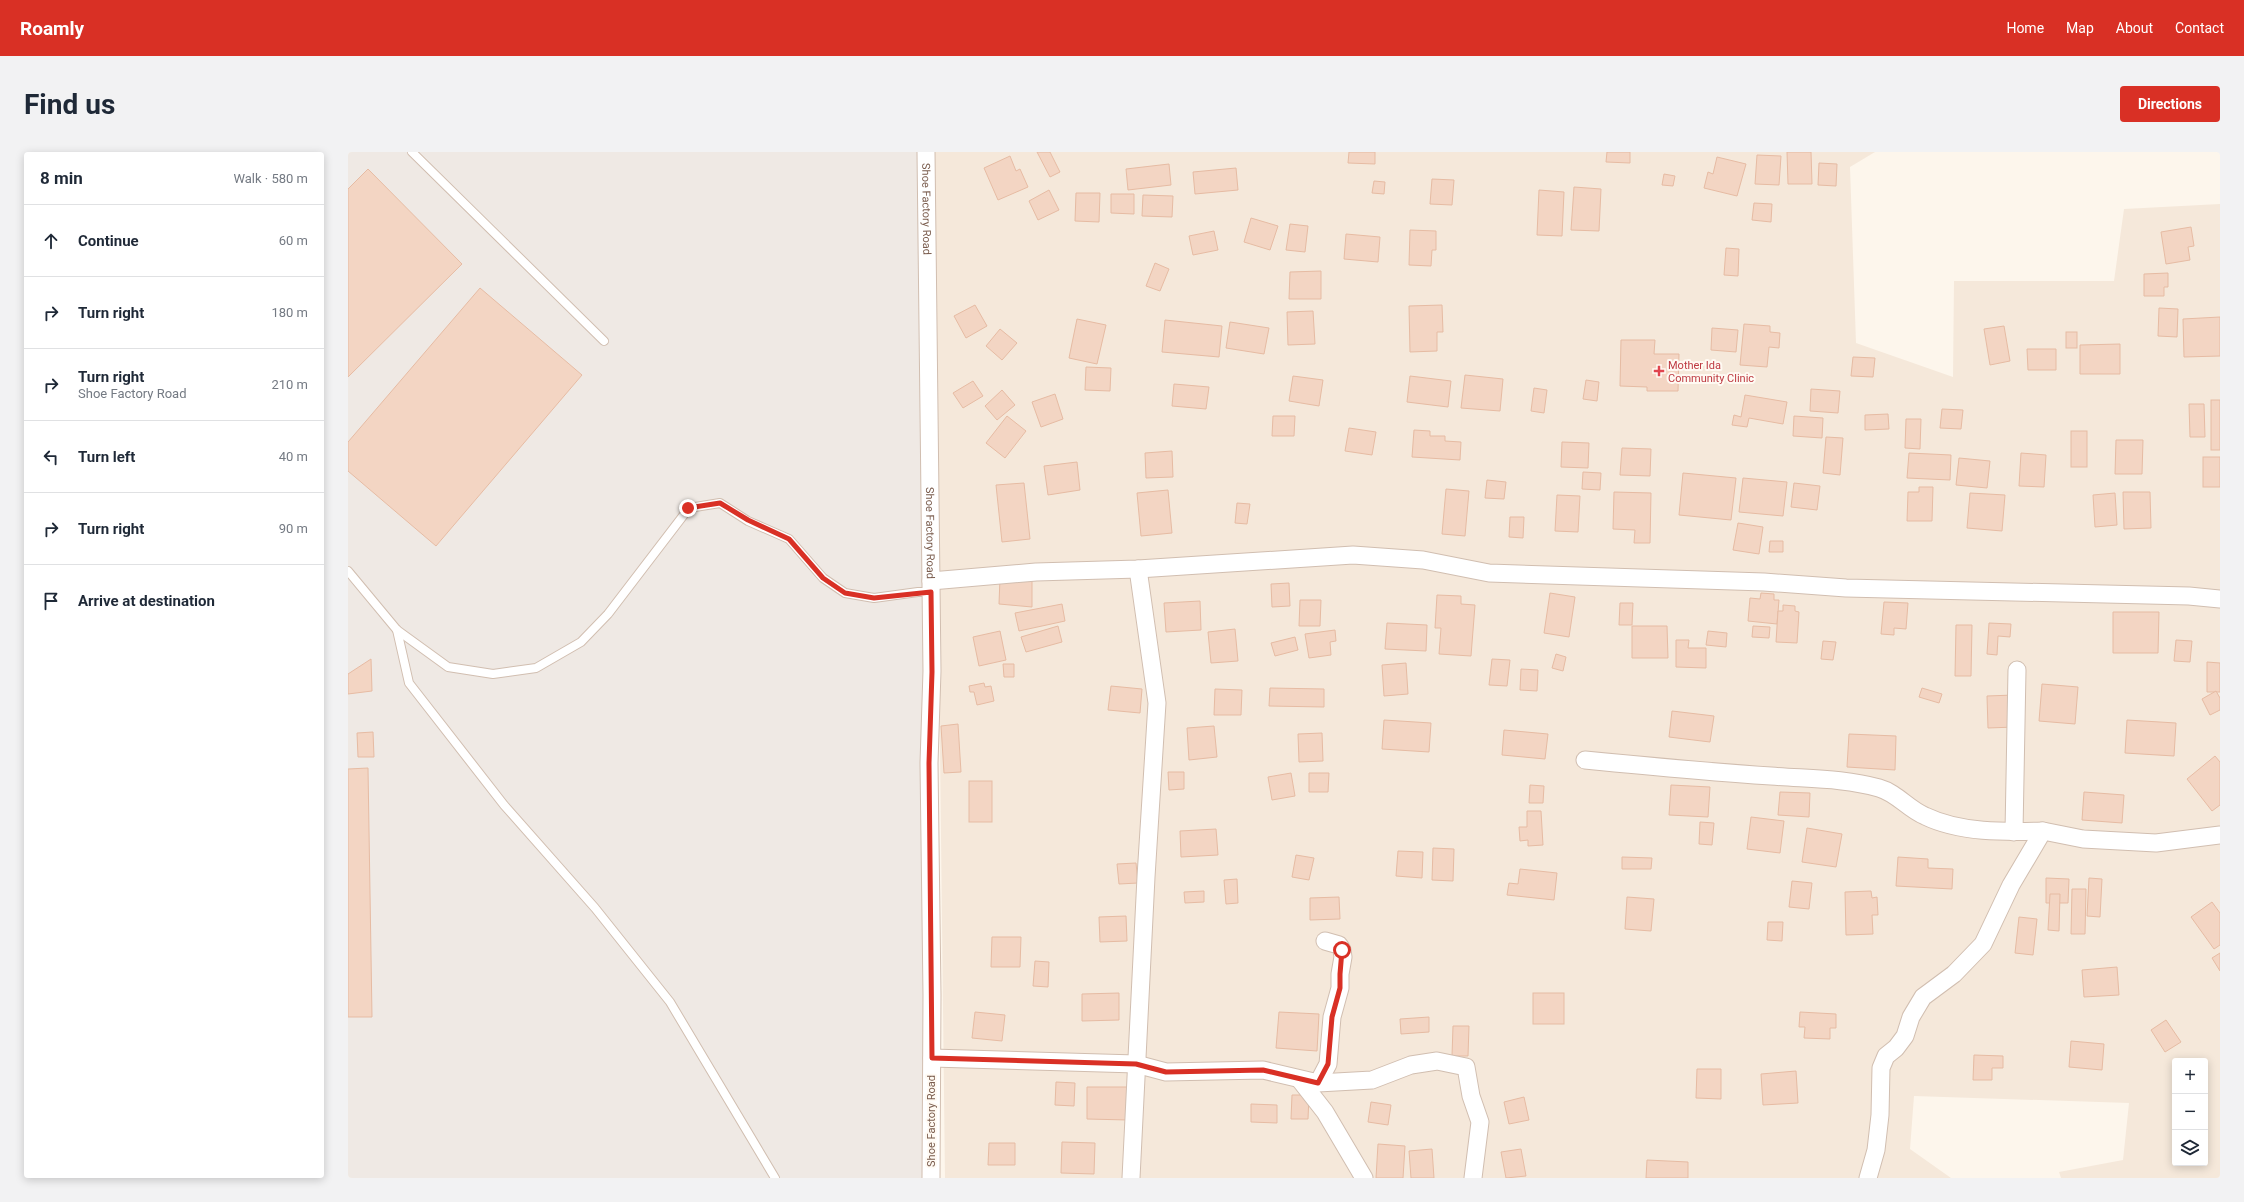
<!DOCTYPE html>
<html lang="en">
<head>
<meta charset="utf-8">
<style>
	:root { --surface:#fff; --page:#f2f2f3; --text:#1f2937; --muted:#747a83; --line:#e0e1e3; --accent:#d93025 }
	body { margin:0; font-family:Roboto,sans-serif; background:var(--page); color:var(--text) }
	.controls { position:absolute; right:12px; bottom:12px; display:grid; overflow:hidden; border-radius:4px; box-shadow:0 2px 10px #0003 }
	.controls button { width:36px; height:36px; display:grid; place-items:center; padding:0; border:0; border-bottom:1px solid var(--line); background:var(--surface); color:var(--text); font:20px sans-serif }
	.stop { position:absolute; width:12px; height:12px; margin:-9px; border:3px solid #d93025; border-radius:50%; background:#fff }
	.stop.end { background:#d93025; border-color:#fff; box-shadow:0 1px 4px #0008 }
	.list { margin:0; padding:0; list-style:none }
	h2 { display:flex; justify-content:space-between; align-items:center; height:52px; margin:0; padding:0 16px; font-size:17px }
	h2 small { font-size:13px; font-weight:400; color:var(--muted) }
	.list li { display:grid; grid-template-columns:26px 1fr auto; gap:12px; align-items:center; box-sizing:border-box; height:72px; padding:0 16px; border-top:1px solid var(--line) }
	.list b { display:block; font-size:15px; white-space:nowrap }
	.list p { margin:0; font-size:13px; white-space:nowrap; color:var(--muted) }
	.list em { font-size:13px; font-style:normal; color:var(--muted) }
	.icon { flex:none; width:22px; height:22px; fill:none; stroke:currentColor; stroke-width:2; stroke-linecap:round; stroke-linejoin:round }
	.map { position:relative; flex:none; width:1872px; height:1026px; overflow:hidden; border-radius:4px }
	header { display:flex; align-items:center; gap:24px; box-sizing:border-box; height:56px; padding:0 20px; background:var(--accent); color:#fff }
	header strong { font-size:19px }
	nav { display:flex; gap:22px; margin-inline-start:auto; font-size:14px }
	.intro { display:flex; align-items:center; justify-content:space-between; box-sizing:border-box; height:96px; padding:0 24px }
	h1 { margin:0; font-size:28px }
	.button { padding:10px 18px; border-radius:4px; background:var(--accent); color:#fff; font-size:14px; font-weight:700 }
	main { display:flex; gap:24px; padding:0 24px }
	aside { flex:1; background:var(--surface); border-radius:4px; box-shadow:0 2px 10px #0003 }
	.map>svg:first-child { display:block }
	.residential { fill:#f5e8da; fill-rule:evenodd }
	.industrial { fill:#efe9e4 }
	.building { fill:#f3d5c3; stroke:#e6bba3 }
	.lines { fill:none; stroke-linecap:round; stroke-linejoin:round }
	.service-casing { stroke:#d1beb0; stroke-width:10 }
	.minor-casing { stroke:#d1beb0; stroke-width:19 }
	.service { stroke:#fff; stroke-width:8 }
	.minor { stroke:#fff; stroke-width:17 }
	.route { stroke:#d93025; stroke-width:5 }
	.health-dot { fill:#e0444e; stroke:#fffaf3; stroke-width:1.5 }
	.labels { text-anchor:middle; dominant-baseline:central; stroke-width:4; stroke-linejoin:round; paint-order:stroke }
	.street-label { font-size:11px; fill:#7a5c4d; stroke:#fffaf3 }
	.health-label { font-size:11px; fill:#be3a42; stroke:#fffaf3; text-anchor:start }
</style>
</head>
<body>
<header>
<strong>Roamly</strong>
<nav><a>Home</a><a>Map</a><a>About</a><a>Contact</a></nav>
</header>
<div class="intro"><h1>Find us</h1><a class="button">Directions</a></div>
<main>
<aside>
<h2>8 min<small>Walk · 580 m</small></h2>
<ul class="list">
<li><svg class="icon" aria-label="ahead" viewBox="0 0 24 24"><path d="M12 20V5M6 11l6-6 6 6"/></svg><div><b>Continue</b></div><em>60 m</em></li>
<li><svg class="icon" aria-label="right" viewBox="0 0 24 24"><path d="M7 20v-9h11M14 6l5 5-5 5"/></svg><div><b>Turn right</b></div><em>180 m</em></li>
<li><svg class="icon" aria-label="right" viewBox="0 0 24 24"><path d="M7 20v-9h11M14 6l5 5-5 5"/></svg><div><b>Turn right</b><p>Shoe Factory Road</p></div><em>210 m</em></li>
<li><svg class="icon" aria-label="left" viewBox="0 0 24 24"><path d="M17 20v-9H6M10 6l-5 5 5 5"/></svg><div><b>Turn left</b></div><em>40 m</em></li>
<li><svg class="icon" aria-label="right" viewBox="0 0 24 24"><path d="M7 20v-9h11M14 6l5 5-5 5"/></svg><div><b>Turn right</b></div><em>90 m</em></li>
<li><svg class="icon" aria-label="arrive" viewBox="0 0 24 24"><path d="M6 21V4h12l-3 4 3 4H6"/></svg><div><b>Arrive at destination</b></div></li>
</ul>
</aside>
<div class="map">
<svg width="1872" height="1026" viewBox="0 0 1872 1026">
	<rect width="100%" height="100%" fill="#fdf6ec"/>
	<!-- residential -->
	<path class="residential" d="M585,0H1527L1502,15L1508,191L1605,225L1606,129H1766L1776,57L1872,52V1026H1713L1711,1020L1775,1008L1781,951L1566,944L1562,997L1603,1026H597ZM1827,909H1857V1011H1827Z"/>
	<!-- industrial -->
	<polygon class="industrial" points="0,0 574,0 585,1026 0,1026"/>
	<!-- building -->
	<g class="building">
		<polygon points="689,0 702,0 712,20 702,25"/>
		<polygon points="1001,0 1027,0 1027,12 1000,11"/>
		<polygon points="1259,0 1282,0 1282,11 1258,10"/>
		<polygon points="1439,0 1463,0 1464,32 1440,32"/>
		<polygon points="1409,3 1433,4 1431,33 1407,32"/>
		<polygon points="662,4 668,19 672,17 680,35 650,48 636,16"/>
		<polygon points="1369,5 1398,12 1389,44 1356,36 1360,20 1365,22"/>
		<polygon points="1471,11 1489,12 1488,34 1470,33"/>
		<polygon points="821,12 823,33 780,38 778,17"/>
		<polygon points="888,16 890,38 847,42 845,20"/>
		<polygon points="20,17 114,112 0,225 0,37"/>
		<polygon points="1316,22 1327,24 1325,34 1314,33"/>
		<polygon points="1084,27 1106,28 1104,53 1082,52"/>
		<polygon points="1026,29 1037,30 1036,42 1024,41"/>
		<polygon points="1226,35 1253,37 1251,79 1223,78"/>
		<polygon points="701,38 711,58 690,68 681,49"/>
		<polygon points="1191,38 1216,40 1214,84 1189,83"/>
		<polygon points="728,41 752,41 751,70 727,69"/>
		<polygon points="763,42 786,42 786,62 763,61"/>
		<polygon points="795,43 825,44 824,65 794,64"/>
		<polygon points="1406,51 1424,52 1423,70 1404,68"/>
		<polygon points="903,66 930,74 922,98 896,90"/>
		<polygon points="942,72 960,74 957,100 938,98"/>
		<polygon points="1843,75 1846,94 1840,95 1842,108 1818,112 1813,80"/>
		<polygon points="1062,78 1088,79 1088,98 1084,98 1083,114 1061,113"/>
		<polygon points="866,79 870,98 845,103 841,84"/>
		<polygon points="998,82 1032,85 1030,110 996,107"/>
		<polygon points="1378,96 1391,97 1390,124 1376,123"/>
		<polygon points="807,111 821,117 812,139 798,134"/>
		<polygon points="973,119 973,147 941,147 942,120"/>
		<polygon points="1820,121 1820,135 1816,135 1816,144 1796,144 1796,122"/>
		<polygon points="132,136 234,223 88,394 0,319 0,290"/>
		<polygon points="627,153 639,174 618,186 606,164"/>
		<polygon points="1094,153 1095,180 1089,180 1089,199 1062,200 1061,154"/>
		<polygon points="1811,156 1830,157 1829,185 1810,184"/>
		<polygon points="965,159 967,192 940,193 939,160"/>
		<polygon points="1872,165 1872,204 1836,205 1835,167"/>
		<polygon points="729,167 758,173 749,212 721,206"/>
		<polygon points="817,168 874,174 871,205 814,200"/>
		<polygon points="882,170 921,176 916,202 878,196"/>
		<polygon points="1396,172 1422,174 1422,180 1432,181 1431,196 1421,195 1419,215 1392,213"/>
		<polygon points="1656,174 1662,209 1642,213 1636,177"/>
		<polygon points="1364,176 1390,178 1388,200 1363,198"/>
		<polygon points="652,177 669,191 654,208 638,194"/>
		<rect x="1718" y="180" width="11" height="16"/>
		<polygon points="1273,188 1307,188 1306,202 1331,202 1330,239 1299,239 1299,235 1272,234"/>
		<polygon points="1772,192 1772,222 1732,222 1732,193"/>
		<polygon points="1679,197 1708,197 1708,218 1680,218"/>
		<polygon points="1505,205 1527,206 1525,225 1503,224"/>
		<polygon points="738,215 763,216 762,239 737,238"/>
		<polygon points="1117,223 1155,227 1152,259 1113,256"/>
		<polygon points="945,224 975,228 971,254 941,249"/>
		<polygon points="1062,224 1103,229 1100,255 1059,250"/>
		<polygon points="1238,228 1251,230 1249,249 1235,247"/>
		<polygon points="625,229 635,244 615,256 605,241"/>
		<polygon points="826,232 861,235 858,257 824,254"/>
		<polygon points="1186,236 1199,238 1196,261 1183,259"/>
		<polygon points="1463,237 1492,239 1490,261 1462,259"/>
		<polygon points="654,238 667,253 649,268 637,254"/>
		<polygon points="707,242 715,267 693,275 684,250"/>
		<polygon points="1397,243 1439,250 1435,272 1401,266 1399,275 1384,273 1386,263 1393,265"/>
		<rect x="1863" y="248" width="9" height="50"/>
		<polygon points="1841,252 1856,252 1857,285 1842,285"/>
		<polygon points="1594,257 1615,258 1613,277 1592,276"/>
		<polygon points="1540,262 1541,277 1517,278 1517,263"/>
		<polygon points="659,264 678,279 657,306 638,291"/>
		<polygon points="925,264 947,264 946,284 924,284"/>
		<polygon points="1446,264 1475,266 1474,286 1445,284"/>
		<polygon points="1558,267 1573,267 1572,297 1557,296"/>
		<polygon points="1001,276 1028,280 1024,303 997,299"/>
		<polygon points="1066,278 1082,279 1082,284 1097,284 1097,289 1113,290 1112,308 1064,305"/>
		<rect x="1723" y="279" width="16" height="36"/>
		<polygon points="1478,285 1495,286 1492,323 1475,321"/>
		<polygon points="1768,288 1795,288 1794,322 1767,322"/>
		<polygon points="1214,290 1241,291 1240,316 1213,315"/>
		<polygon points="1274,296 1303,297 1302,324 1272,323"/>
		<polygon points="824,299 825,325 798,326 797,301"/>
		<polygon points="1561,301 1603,303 1602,328 1559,326"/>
		<polygon points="1673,301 1698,303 1696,335 1671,334"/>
		<rect x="1855" y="305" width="17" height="30"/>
		<polygon points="1611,306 1642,309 1639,336 1608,333"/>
		<polygon points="729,310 732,338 700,343 696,314"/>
		<polygon points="1235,320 1253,321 1252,338 1234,337"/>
		<polygon points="1335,321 1388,326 1383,368 1331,363"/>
		<polygon points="1395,326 1439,330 1435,364 1391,360"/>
		<polygon points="1139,328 1158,330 1156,347 1137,346"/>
		<polygon points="676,331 682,387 654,390 648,333"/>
		<polygon points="1446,331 1472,334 1469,358 1443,355"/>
		<polygon points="1571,335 1585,335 1584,369 1559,369 1560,340 1571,340"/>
		<polygon points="1098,337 1121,339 1117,384 1094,382"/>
		<polygon points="820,338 824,381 793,384 789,341"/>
		<polygon points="1266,340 1303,341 1302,391 1286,391 1287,378 1265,377"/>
		<polygon points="1775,340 1802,340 1803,376 1776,377"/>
		<polygon points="1622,341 1657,343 1654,379 1619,376"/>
		<polygon points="1767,341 1769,373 1747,375 1745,343"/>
		<polygon points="1209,343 1232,344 1230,380 1207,379"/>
		<polygon points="889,351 902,352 899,372 887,371"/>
		<polygon points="1162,365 1176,365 1175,386 1161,385"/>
		<polygon points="1390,371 1415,375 1411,402 1385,398"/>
		<polygon points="1422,389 1435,389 1435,400 1421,400"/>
		<polygon points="652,426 684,429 684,455 651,452"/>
		<polygon points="941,431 942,454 924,455 923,432"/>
		<polygon points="1202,441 1227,445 1221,485 1196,481"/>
		<polygon points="1413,441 1426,442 1426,448 1431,448 1429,472 1400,469 1402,446 1412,447"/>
		<polygon points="1089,443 1113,444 1113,452 1127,453 1123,504 1091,502 1093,476 1087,476"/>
		<polygon points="952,448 973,448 972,474 951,474"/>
		<polygon points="852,449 853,478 818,480 816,451"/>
		<polygon points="1536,450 1560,451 1558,477 1546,476 1546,483 1533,482"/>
		<polygon points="1272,451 1285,451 1284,473 1271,473"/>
		<polygon points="714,452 717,469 671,479 667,461"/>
		<polygon points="1435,453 1447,454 1447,459 1451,460 1449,491 1428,490 1430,459 1435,459"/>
		<polygon points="1765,460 1811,460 1810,501 1765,501"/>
		<polygon points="1039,471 1079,473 1078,499 1037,497"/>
		<polygon points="1641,471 1663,472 1662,485 1650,484 1649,503 1639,502"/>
		<polygon points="1608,473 1624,473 1623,524 1607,524"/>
		<polygon points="710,474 714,490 678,500 673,485"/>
		<polygon points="1284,474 1319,474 1320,506 1284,506"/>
		<polygon points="1405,474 1422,475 1421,486 1404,485"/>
		<polygon points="887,477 890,509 863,511 860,480"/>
		<polygon points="987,478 988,489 982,490 983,503 961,506 957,482"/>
		<polygon points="652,479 658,508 631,514 625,485"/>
		<polygon points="1360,479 1379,481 1378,495 1358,493"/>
		<polygon points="947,485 950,498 927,504 923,491"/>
		<polygon points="1328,488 1341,488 1340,496 1358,496 1358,516 1328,515"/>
		<polygon points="1828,488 1844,489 1842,510 1826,509"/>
		<polygon points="1475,489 1488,490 1485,508 1473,507"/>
		<polygon points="1208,502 1218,505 1215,519 1204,516"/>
		<polygon points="23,507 24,539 0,542 0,522"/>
		<polygon points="1144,507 1162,508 1159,534 1141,533"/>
		<polygon points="1859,510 1872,511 1872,540 1859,540"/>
		<polygon points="1058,511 1060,542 1036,544 1034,513"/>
		<polygon points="655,512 666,512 666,525 656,525"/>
		<polygon points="1173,517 1190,518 1189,539 1172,538"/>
		<polygon points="636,531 637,535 643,534 646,549 629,553 626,540 622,540 621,534"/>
		<polygon points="1694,532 1730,535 1727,572 1691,569"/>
		<polygon points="763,534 794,537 792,561 760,558"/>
		<polygon points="922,536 976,537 976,555 921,554"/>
		<polygon points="1574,536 1594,542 1591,551 1571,545"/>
		<polygon points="867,537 894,538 893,563 866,563"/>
		<polygon points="1868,539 1872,546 1872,558 1862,563 1854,547"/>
		<polygon points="1666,543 1667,575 1640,576 1639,544"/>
		<polygon points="1324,559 1366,564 1362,590 1321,585"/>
		<polygon points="1036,568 1083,571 1081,600 1034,597"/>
		<polygon points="1779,568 1828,571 1826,604 1777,601"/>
		<polygon points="610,572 613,620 596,621 593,574"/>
		<polygon points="866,574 869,605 841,608 839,576"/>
		<polygon points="1156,578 1200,582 1197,607 1154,603"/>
		<polygon points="25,580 26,605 10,605 9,581"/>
		<polygon points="974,581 975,609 951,610 950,582"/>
		<polygon points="1501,582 1548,584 1547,618 1499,615"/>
		<polygon points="1867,604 1872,610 1872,653 1864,659 1839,627"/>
		<polygon points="20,616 24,865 0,865 0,617"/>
		<polygon points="820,620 836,620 836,637 821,638"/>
		<polygon points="943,621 947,644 924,648 920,625"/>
		<polygon points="961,621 981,621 980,640 961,640"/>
		<rect x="621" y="629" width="23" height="41"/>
		<polygon points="1182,633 1196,634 1195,651 1181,651"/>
		<polygon points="1323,633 1362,635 1360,665 1321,663"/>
		<polygon points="1432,640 1462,641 1461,665 1430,663"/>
		<polygon points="1736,640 1776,643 1774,671 1734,668"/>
		<polygon points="1179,659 1193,659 1195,693 1180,694 1180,688 1172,689 1171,675 1179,675"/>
		<polygon points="1403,665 1436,669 1432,701 1399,697"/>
		<polygon points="1352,670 1366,671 1364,693 1351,692"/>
		<polygon points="1459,676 1494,682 1488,715 1454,710"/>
		<polygon points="868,677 870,703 833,705 832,679"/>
		<polygon points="1085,696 1106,697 1105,729 1084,728"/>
		<polygon points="1050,699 1075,700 1074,726 1048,724"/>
		<polygon points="948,703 966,706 961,728 944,725"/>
		<polygon points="1274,705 1304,706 1303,717 1274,717"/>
		<polygon points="1550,705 1580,707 1580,716 1605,717 1604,737 1548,734"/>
		<polygon points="788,711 790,731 771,732 769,712"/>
		<polygon points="1172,717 1209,721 1206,748 1159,743 1161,731 1170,732"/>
		<polygon points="1698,726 1721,727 1720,751 1698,751"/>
		<polygon points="1741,726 1754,727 1752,765 1739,764"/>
		<polygon points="889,727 890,751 878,752 876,728"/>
		<polygon points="1444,729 1464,731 1461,757 1441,755"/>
		<polygon points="1724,737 1738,737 1737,782 1723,782"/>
		<polygon points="856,739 856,750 837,751 836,740"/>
		<polygon points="1523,739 1524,746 1529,745 1530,763 1524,763 1525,782 1498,783 1497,740"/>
		<polygon points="1702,742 1712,742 1711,779 1700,778"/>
		<polygon points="991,745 992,767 962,768 962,746"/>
		<polygon points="1279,745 1306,747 1303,779 1277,777"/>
		<polygon points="1864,750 1872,761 1872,793 1866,797 1843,765"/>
		<polygon points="778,764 779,789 752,790 751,765"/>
		<polygon points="1671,765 1689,767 1685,803 1667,801"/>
		<polygon points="1420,770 1435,770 1434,789 1419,788"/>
		<polygon points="644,785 673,785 672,815 643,815"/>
		<polygon points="1872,801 1872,819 1864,806"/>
		<polygon points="687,809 701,810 700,835 685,834"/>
		<polygon points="1769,815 1771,843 1736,845 1734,818"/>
		<polygon points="771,841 771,868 734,869 734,842"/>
		<rect x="1185" y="841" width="31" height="31"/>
		<polygon points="627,860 657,863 654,889 624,886"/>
		<polygon points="931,860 971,862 969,899 928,896"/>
		<polygon points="1452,860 1488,862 1488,876 1482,876 1482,887 1456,886 1457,875 1451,875"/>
		<polygon points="1081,865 1081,880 1053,882 1052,867"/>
		<polygon points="1818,868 1833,890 1817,900 1803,878"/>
		<polygon points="1105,874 1121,874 1120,904 1104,904"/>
		<polygon points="1723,889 1756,892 1754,918 1721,915"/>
		<polygon points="1626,903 1655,904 1655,916 1644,916 1644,928 1625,928"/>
		<polygon points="1349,917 1373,917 1373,947 1348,946"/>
		<polygon points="1448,919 1450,951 1415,953 1413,922"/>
		<polygon points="708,930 727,931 726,954 707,953"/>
		<polygon points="739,935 781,935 780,968 739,967"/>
		<polygon points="944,943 961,943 960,967 943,967"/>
		<polygon points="1176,945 1181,968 1161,972 1156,950"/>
		<polygon points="1023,950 1043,953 1040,973 1020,970"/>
		<polygon points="903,952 929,953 929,971 903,970"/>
		<polygon points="714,990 747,991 746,1022 713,1021"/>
		<polygon points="641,991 667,991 667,1013 640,1013"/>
		<polygon points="1030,992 1057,994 1055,1026 1028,1026"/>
		<polygon points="1084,997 1086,1026 1063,1026 1061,999"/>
		<polygon points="1173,997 1178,1024 1158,1026 1153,1000"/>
		<polygon points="1299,1008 1340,1010 1340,1026 1298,1026"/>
	</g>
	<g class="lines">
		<defs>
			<g id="service">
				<polyline points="64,0 256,189"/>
				<polyline points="0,419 49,478 100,515 145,522 188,516 233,490 260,462 341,356 372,351 400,369 441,387 475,426 497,441 526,446 570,440 583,440"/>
				<polyline points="49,478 61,531 156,653 247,756 322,850 427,1026"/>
			</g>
			<g id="minor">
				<path id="s1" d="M578,0L584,519L581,611L584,843L583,1026"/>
				<polyline points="583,429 688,420 790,417 1005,403 1075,408 1141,421 1416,430 1498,436 1841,444 1872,447"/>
				<path d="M1237,608C1299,614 1361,620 1423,624C1459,627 1496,626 1531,636C1549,641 1560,657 1577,664C1612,681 1657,680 1695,679"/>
				<polyline points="1666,680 1669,518"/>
				<polyline points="584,906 788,912 818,920 915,918 970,931 1024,928 1063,913 1089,909 1118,915 1123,944 1132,970 1125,1026"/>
				<polyline points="952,928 977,960 1016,1026"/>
				<polyline points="970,931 980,912 984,865 992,836 992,822 995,805 994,798 991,793 977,789"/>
				<polyline points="783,1026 798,725 809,551 790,417"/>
				<polyline points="1520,1026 1528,998 1532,963 1533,916 1538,904 1548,896 1557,884 1563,865 1575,845 1606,822 1635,792 1663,733 1695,679 1735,687 1808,691 1872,683"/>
			</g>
		</defs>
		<!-- service casing -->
		<use href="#service" class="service-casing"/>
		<!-- minor casing -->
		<use href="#minor" class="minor-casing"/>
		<!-- service -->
		<use href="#service" class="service"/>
		<!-- minor -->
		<use href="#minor" class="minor"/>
	</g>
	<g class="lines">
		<!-- route -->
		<polyline class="route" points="340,356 372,351 400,368 441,387 475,426 497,441 526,446 583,440 584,520 581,611 584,906 788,912 818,920 915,918 970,931 980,912 984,865 992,836 992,822 994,798"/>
	</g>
	<!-- markers -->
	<path class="health-dot" d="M1309 213h4v4h4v4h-4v4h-4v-4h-4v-4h4z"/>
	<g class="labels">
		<!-- street labels -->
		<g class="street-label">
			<text stroke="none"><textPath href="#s1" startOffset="57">Shoe Factory Road</textPath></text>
			<text stroke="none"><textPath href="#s1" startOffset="381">Shoe Factory Road</textPath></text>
			<text transform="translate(583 969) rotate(-90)">Shoe Factory Road</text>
		</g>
		<!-- health labels -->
		<g class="health-label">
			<text x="1320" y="213">Mother Ida<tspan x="1320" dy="13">Community Clinic</tspan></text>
		</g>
	</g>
</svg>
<div class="controls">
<button>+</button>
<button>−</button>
<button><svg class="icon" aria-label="layers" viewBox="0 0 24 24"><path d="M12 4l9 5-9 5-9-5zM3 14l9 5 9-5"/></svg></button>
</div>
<div class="stop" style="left:994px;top:798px"></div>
<div class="stop end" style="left:340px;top:356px"></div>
</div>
</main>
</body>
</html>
